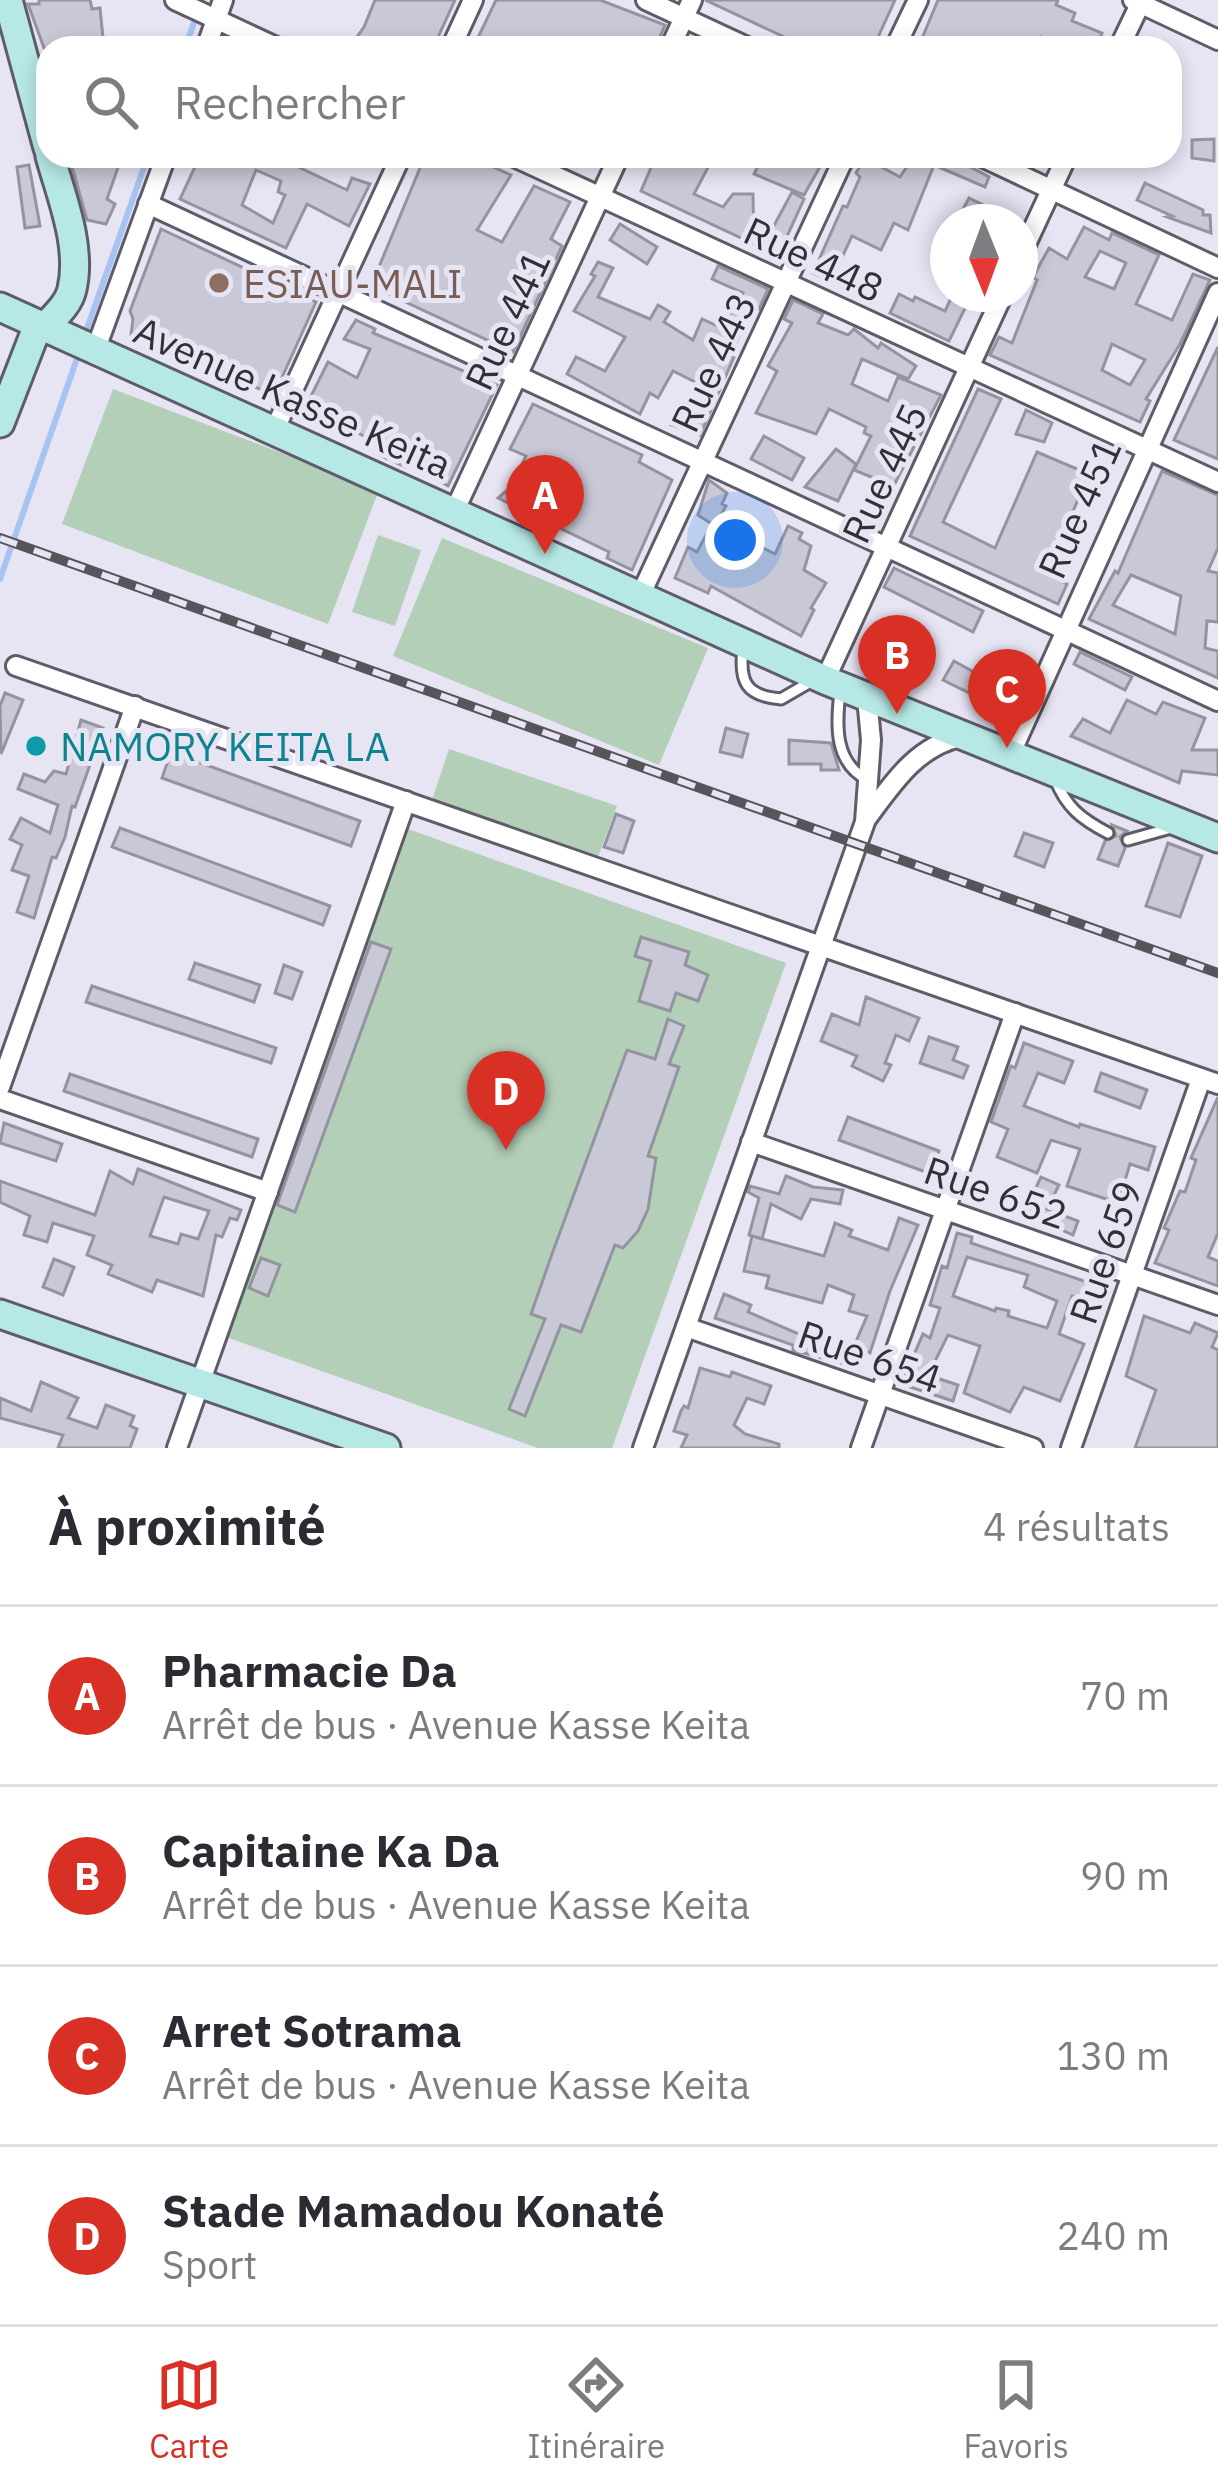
<!DOCTYPE html>
<html lang="fr">
<head>
<meta charset="utf-8">
<style>
	:root { --surface:#fff; --page:#f7f7f7; --text:#2b2b33; --muted:#7c7c81; --line:#e1e1e2; --accent:#d93025 }
	body { margin:0; font-family:"IBM Plex Sans",sans-serif; background:var(--page); color:var(--text) }
	.compass { position:absolute; left:930px; top:204px; width:108px; height:108px; border-radius:50%; background:var(--surface); box-shadow:0 6px 18px #0003; rotate:179deg }
	.you { position:absolute; left:735px; top:540px; width:42px; height:42px; margin:-30px; border:9px solid #fff; border-radius:50%; background:#1a73e8; box-shadow:0 0 0 18px #1a73e833 }
	.badge { display:grid; place-items:center; width:78px; height:78px; border-radius:50%; background:var(--accent); color:#fff; font-size:39px; font-weight:700 }
	.pin { position:absolute; translate:-50% -99px; filter:drop-shadow(0 3px 6px #0008) }
	.pin::after { content:''; position:absolute; top:63px; width:42px; height:36px; background:inherit; clip-path:polygon(0 0,100% 0,50% 100%) }
	.list { margin:0; padding:0; list-style:none }
	h2 { display:flex; justify-content:space-between; align-items:center; height:156px; margin:0; padding:0 48px; font-size:51px }
	h2 small { font-size:39px; font-weight:400; color:var(--muted) }
	.list li { display:grid; grid-template-columns:78px 1fr auto; gap:36px; align-items:center; box-sizing:border-box; height:180px; padding:0 48px; border-top:3px solid var(--line) }
	.list b { display:block; font-size:45px; white-space:nowrap }
	.list p { margin:0; font-size:39px; white-space:nowrap; color:var(--muted) }
	.list em { font-size:39px; font-style:normal; color:var(--muted) }
	.icon { flex:none; width:66px; height:66px; fill:none; stroke:currentColor; stroke-width:2; stroke-linecap:round; stroke-linejoin:round }
	.map { position:relative; flex:none; width:1218px; height:1448px; overflow:hidden }
	.search { position:absolute; background:var(--surface); box-shadow:0 6px 18px #0003; left:36px; right:36px; top:36px; height:132px; display:flex; align-items:center; gap:30px; box-sizing:border-box; padding:0 42px; border-radius:36px; color:var(--muted); font-size:45px }
	.sheet { height:876px; background:var(--surface) }
	nav { display:flex; justify-content:space-around; align-items:center; box-sizing:border-box; height:168px; border-top:3px solid var(--line); background:var(--surface); font-size:33px; color:var(--muted) }
	nav a { display:grid; justify-items:center; gap:6px }
	nav .on { color:var(--accent) }
	.map>svg:first-child { display:block }
	.green { fill:#b3cfb8 }
	.lines { fill:none; stroke-linecap:round; stroke-linejoin:round }
	.stream { stroke:#a7c3f1; stroke-width:6 }
	.building { fill:#c9c8d6; stroke:#9493a0; stroke-width:3; fill-rule:evenodd }
	.lane-casing { stroke:#5e5c68; stroke-width:15 }
	.street-casing { stroke:#5e5c68; stroke-width:24 }
	.secondary-casing { stroke:#5e5c68; stroke-width:33 }
	.lane { stroke:#fff; stroke-width:9 }
	.street { stroke:#fff; stroke-width:18 }
	.secondary { stroke:#b6e8e6; stroke-width:27 }
	.rail-casing { stroke:#56555c; stroke-width:10 }
	.rail { stroke:#e7e5f4; stroke-width:6; stroke-dasharray:18; stroke-linecap:butt }
	.education-dot { fill:#8d6e63; stroke:#e7e5f4; stroke-width:4.5 }
	.culture-dot { fill:#0f9aa8; stroke:#e7e5f4; stroke-width:4.5 }
	.labels { text-anchor:middle; dominant-baseline:central; stroke-width:10; stroke-linejoin:round; paint-order:stroke }
	.street-label { font-size:39px; fill:#313035; stroke:#e7e5f4 }
	.education-label { font-size:39px; fill:#785e54; stroke:#e7e5f4; text-anchor:start }
	.culture-label { font-size:39px; fill:#0d838f; stroke:#e7e5f4; text-anchor:start }
</style>
</head>
<body>
<div class="map">
<svg width="1218" height="1448" viewBox="0 0 1218 1448">
	<rect width="100%" height="100%" fill="#e7e5f4"/>
	<!-- green -->
	<g class="green">
		<polygon points="113,389 379,490 328,624 62,524"/>
		<polygon points="378,535 421,550 395,626 352,612"/>
		<polygon points="442,538 708,648 659,765 393,656"/>
		<polygon points="449,749 617,806 596,862 430,806"/>
		<polygon points="408,829 786,963 612,1448 538,1448 226,1337"/>
	</g>
	<g class="lines">
		<!-- stream -->
		<g class="stream">
			<polyline points="185,48 202,0"/>
			<polyline points="84,337 148,156"/>
			<polyline points="0,579 80,350"/>
		</g>
	</g>
	<!-- building -->
	<g class="building">
		<polygon points="39,0 90,0 92,9 100,8 104,48 44,48 28,4 39,4"/>
		<polygon points="375,0 455,0 433,48 349,48 364,27"/>
		<polygon points="496,0 600,0 665,25 655,48 473,48"/>
		<polygon points="705,0 895,0 873,48 808,48"/>
		<polygon points="938,0 1058,0 1056,5 1075,13 1072,21 1102,33 1096,48 1064,39 1061,45 1041,37 1036,48 918,48"/>
		<polygon points="1214,139 1214,161 1192,158 1192,140"/>
		<polygon points="69,156 122,156 107,199 115,204 106,224 87,220"/>
		<path d="M200,156H275L347,190L352,178L370,184L349,226L307,204L286,248L180,199ZM256,170L281,181L278,192L285,195L273,223L242,205Z"/>
		<polygon points="425,156 469,156 511,175 477,230 502,242 534,186 570,202 551,239 562,246 513,352 371,286"/>
		<polygon points="656,156 714,156 694,194 723,207 733,194 753,194 754,244 641,191"/>
		<polygon points="763,156 826,156 804,195 754,174"/>
		<polygon points="914,156 950,156 989,177 985,187 934,165 908,230 894,223 881,250 852,236 831,281 813,273 843,206 847,207 860,177 856,173 865,158 900,177"/>
		<polygon points="29,165 40,226 25,228 17,167"/>
		<polygon points="1145,183 1203,210 1203,215 1210,215 1211,233 1167,217 1172,216 1137,200"/>
		<polygon points="792,192 804,199 778,256 762,248"/>
		<polygon points="969,198 1018,222 980,222 961,213"/>
		<polygon points="620,224 657,247 647,264 610,240"/>
		<path d="M1084,227L1109,240L1112,233L1159,255L1136,304L1172,320L1193,274L1210,280L1180,344L1146,399L1150,401L1140,422L990,355L999,337L1012,343L1037,280L1033,277L1049,248L1067,259ZM1100,251L1126,263L1114,289L1085,277ZM1112,344L1145,360L1130,385L1102,370Z"/>
		<polygon points="161,229 316,302 274,395 131,335 133,319 130,311"/>
		<polygon points="598,262 613,268 598,297 650,319 658,305 670,312 664,322 693,340 702,319 722,328 743,293 712,279 718,266 768,289 759,309 753,306 743,327 731,355 734,357 700,435 672,425 695,410 705,387 673,371 658,398 650,393 640,414 567,374 576,357 605,371 625,337 574,311 595,276 591,274"/>
		<polygon points="899,294 913,301 915,297 945,311 953,294 972,294 949,341 890,313"/>
		<polygon points="793,300 823,314 818,323 848,335 854,329 878,348 881,343 916,366 908,379 862,359 852,384 888,401 898,377 941,395 891,491 879,484 881,481 854,470 871,436 864,433 866,427 829,409 816,434 756,413 777,371 768,366 792,323 784,319"/>
		<polygon points="356,320 375,329 373,333 497,385 448,486 408,463 406,467 381,456 385,446 305,408 328,362 357,378 370,349 344,339"/>
		<polygon points="1218,347 1218,459 1174,440"/>
		<polygon points="978,389 1001,399 943,522 995,548 1037,452 1089,474 1046,574 1067,584 1058,604 910,536"/>
		<polygon points="533,404 642,455 639,462 672,480 632,570 607,558 609,552 498,498 510,488 526,456 510,449"/>
		<polygon points="1026,410 1052,423 1044,442 1016,434"/>
		<polygon points="764,436 804,458 792,480 751,459"/>
		<polygon points="836,449 856,464 838,501 805,487"/>
		<path d="M1162,471L1218,495V548L1208,571L1218,573V622L1207,621L1205,648L1218,651V678L1089,619L1115,571L1118,573ZM1131,575L1181,596L1175,634L1113,605Z"/>
		<polygon points="709,480 727,493 722,504 726,506 716,524 775,554 788,526 802,533 799,539 811,546 804,570 826,583 811,608 814,610 801,636 711,586 708,593 675,578 688,547 697,552 712,524 698,515"/>
		<polygon points="894,568 983,611 973,632 884,587"/>
		<polygon points="886,621 922,636 908,668 872,652"/>
		<polygon points="1080,652 1132,677 1125,690 1074,664"/>
		<polygon points="1008,656 1033,666 1028,679 1020,676 1002,709 943,680 954,661 983,677 989,664 1002,669"/>
		<polygon points="5,693 23,700 1,754 0,706"/>
		<polygon points="1127,700 1156,714 1163,702 1205,718 1192,750 1218,750 1218,775 1182,771 1179,783 1071,736 1083,719 1110,733"/>
		<polygon points="81,720 103,728 75,807 72,806 65,837 56,858 52,857 34,918 17,912 29,876 12,870 22,845 10,839 21,818 50,833 58,805 18,789 24,774 45,782 54,771 66,774"/>
		<polygon points="726,728 748,734 742,757 720,752"/>
		<polygon points="789,740 831,743 839,770 821,770 821,764 789,764"/>
		<polygon points="171,752 360,821 351,846 162,778"/>
		<polygon points="616,814 634,821 623,853 604,847"/>
		<polygon points="1112,825 1127,831 1120,837 1125,848 1118,866 1098,859 1105,841 1116,836"/>
		<polygon points="120,828 330,906 323,925 112,847"/>
		<polygon points="1024,833 1053,843 1044,867 1015,856"/>
		<polygon points="1168,843 1202,856 1180,917 1146,906"/>
		<polygon points="641,937 689,952 685,965 708,975 698,1001 676,993 670,1011 639,1001 651,961 635,956"/>
		<polygon points="371,942 391,949 295,1212 277,1205"/>
		<polygon points="195,963 260,985 254,1002 189,979"/>
		<polygon points="284,965 302,972 292,999 275,993"/>
		<polygon points="92,986 276,1048 271,1063 86,1002"/>
		<polygon points="866,997 919,1018 909,1041 896,1035 885,1063 891,1065 883,1081 852,1066 857,1056 821,1041 832,1014 859,1025"/>
		<polygon points="668,1019 684,1026 669,1064 679,1067 648,1156 656,1158 648,1209 638,1231 623,1248 615,1245 581,1332 561,1325 525,1416 509,1409 545,1319 531,1314 552,1254 627,1050 655,1059"/>
		<polygon points="929,1037 958,1047 953,1060 968,1066 963,1078 920,1063"/>
		<polygon points="1024,1043 1073,1061 1064,1083 1038,1073 1024,1106 1079,1127 1080,1124 1155,1147 1148,1170 1130,1164 1118,1203 1067,1186 1080,1149 1051,1140 1037,1173 997,1157 1008,1129 991,1122 1009,1071 1011,1066 1015,1068"/>
		<polygon points="1101,1073 1147,1090 1140,1108 1095,1091"/>
		<polygon points="70,1074 258,1139 252,1157 64,1091"/>
		<polygon points="1218,1097 1218,1233 1208,1257 1218,1261 1218,1286 1155,1263 1169,1230 1164,1228 1180,1191 1185,1192 1196,1160 1191,1158"/>
		<polygon points="848,1117 939,1151 931,1174 839,1140"/>
		<polygon points="4,1123 62,1144 56,1161 0,1143"/>
		<path d="M138,1169L241,1210L237,1220L230,1218L222,1237L216,1235L203,1296L157,1280L152,1292L108,1274L112,1265L87,1255L94,1236L53,1223L47,1242L24,1235L30,1216L0,1202V1181L95,1215L110,1171L133,1184ZM164,1197L209,1211L198,1239L181,1234L178,1244L150,1236Z"/>
		<polygon points="786,1176 813,1187 843,1190 840,1204 811,1199 801,1219 771,1204 762,1239 749,1235 759,1198 748,1192 750,1186 779,1194"/>
		<polygon points="1041,1177 1059,1185 1047,1209 1078,1221 1073,1235 1013,1208 1017,1198 1029,1202"/>
		<polygon points="899,1218 918,1225 890,1291 870,1353 854,1346 867,1316 849,1311 854,1295 828,1285 822,1303 818,1302 766,1288 769,1276 744,1271 752,1236 824,1256 835,1223 852,1230 849,1236 888,1250"/>
		<path d="M957,1233L972,1237L971,1243L1090,1283L1087,1300L1072,1296L1059,1334L1084,1344L1060,1401L1024,1387L1010,1412L964,1393L980,1346L948,1335L928,1375L958,1385L953,1401L901,1384L923,1334L930,1338L940,1308L930,1305L942,1266L947,1268ZM967,1257L1028,1275L1024,1287L1057,1301L1047,1328L1008,1316L1009,1311L996,1308L995,1311L953,1296Z"/>
		<polygon points="261,1258 280,1265 268,1296 249,1288"/>
		<polygon points="54,1259 74,1267 63,1295 43,1287"/>
		<polygon points="724,1294 751,1305 748,1312 808,1338 848,1349 844,1364 793,1350 793,1345 715,1318"/>
		<polygon points="1144,1316 1190,1333 1195,1323 1218,1333 1212,1347 1218,1350 1218,1448 1135,1448 1156,1390 1126,1376"/>
		<polygon points="700,1368 730,1377 732,1372 771,1386 764,1404 747,1398 734,1425 745,1434 779,1444 779,1448 681,1448 687,1435 674,1431 681,1411 684,1406 688,1408"/>
		<polygon points="41,1382 78,1398 68,1418 97,1428 106,1405 134,1416 130,1426 137,1429 130,1448 58,1448 63,1435 0,1418 0,1398 31,1411"/>
	</g>
	<g class="lines">
		<defs>
			<g id="lane">
				<path d="M743,648C739,681 745,696 781,699L812,681"/>
				<path d="M840,692C836,725 834,763 868,780"/>
				<path d="M1055,779C1066,807 1081,819 1108,833"/>
				<polyline points="1128,840 1171,828"/>
			</g>
			<g id="street">
				<polyline points="175,0 278,48"/>
				<polyline points="646,0 749,48"/>
				<polyline points="1133,0 1218,40"/>
				<polyline points="206,48 223,0"/>
				<polyline points="451,48 473,0"/>
				<polyline points="670,48 692,0"/>
				<polyline points="895,48 918,0"/>
				<polyline points="1119,48 1142,0"/>
				<polyline points="512,156 1218,482"/>
				<polyline points="980,156 1218,268"/>
				<polyline points="148,204 1218,701"/>
				<polyline points="1020,257 1067,156"/>
				<polyline points="95,351 166,156"/>
				<polyline points="274,431 401,156"/>
				<polyline points="454,512 619,156"/>
				<polyline points="640,596 845,156"/>
				<polyline points="16,666 1218,1084"/>
				<polyline points="825,680 1003,294"/>
				<polyline points="1010,755 1218,293"/>
				<path d="M867,818C893,783 916,747 960,737"/>
				<polyline points="0,1087 135,706"/>
				<polyline points="0,1099 268,1192"/>
				<polyline points="751,1142 1218,1305"/>
				<polyline points="686,1327 1033,1448"/>
				<polyline points="177,1448 406,801"/>
				<polyline points="643,1448 865,822 871,740 867,698"/>
				<polyline points="861,1448 1015,1013"/>
				<polyline points="1071,1448 1201,1079"/>
			</g>
			<g id="secondary">
				<polyline points="8,0 48,148"/>
				<polyline points="0,307 825,680 1218,838"/>
				<path d="M44,328C55,316 69,304 72,289C82,246 61,196 50,156"/>
				<polyline points="0,423 38,325"/>
				<polyline points="0,1314 386,1448"/>
			</g>
		</defs>
		<!-- lane casing -->
		<use href="#lane" class="lane-casing"/>
		<!-- street casing -->
		<use href="#street" class="street-casing"/>
		<!-- secondary casing -->
		<use href="#secondary" class="secondary-casing"/>
		<!-- lane -->
		<use href="#lane" class="lane"/>
		<!-- street -->
		<use href="#street" class="street"/>
		<!-- secondary -->
		<use href="#secondary" class="secondary"/>
		<defs>
			<polyline id="rail" points="0,538 1218,973"/>
		</defs>
		<!-- rail casing -->
		<use href="#rail" class="rail-casing"/>
		<!-- rail -->
		<use href="#rail" class="rail"/>
	</g>
	<!-- markers -->
	<circle class="education-dot" cx="219" cy="283" r="12"/>
	<circle class="culture-dot" cx="36" cy="746" r="12"/>
	<g class="labels">
		<!-- street labels -->
		<g class="street-label">
			<text transform="translate(814 259) rotate(25)">Rue 448</text>
			<text transform="translate(507 320) rotate(-65)">Rue 441</text>
			<text transform="translate(713 362) rotate(-65)">Rue 443</text>
			<text transform="translate(293 397) rotate(24)">Avenue Kasse Keita</text>
			<text transform="translate(884 473) rotate(-65)">Rue 445</text>
			<text transform="translate(1079 508) rotate(-66)">Rue 451</text>
			<text transform="translate(996 1192) rotate(19)">Rue 652</text>
			<text transform="translate(1105 1252) rotate(-71)">Rue 659</text>
			<text transform="translate(870 1356) rotate(19)">Rue 654</text>
		</g>
		<!-- education labels -->
		<g class="education-label">
			<text x="243" y="283">ESIAU-MALI</text>
		</g>
		<!-- culture labels -->
		<g class="culture-label">
			<text x="60" y="746">NAMORY KEITA LA</text>
		</g>
	</g>
</svg>
<svg class="compass" viewBox="-18 -18 36 36"><path d="M0-13l5 13h-10z" fill="#e53935"/><path d="M0 13l5-13h-10z" fill="#7c7c81"/></svg>
<div class="you"></div>
<div class="pin badge" style="left:545px;top:554px">A</div>
<div class="pin badge" style="left:897px;top:714px">B</div>
<div class="pin badge" style="left:1007px;top:748px">C</div>
<div class="pin badge" style="left:506px;top:1150px">D</div>
<div class="search"><svg class="icon" aria-label="search" viewBox="0 0 24 24"><circle cx="10" cy="10" r="6"/><path d="M15 15l6 6"/></svg>Rechercher</div>
</div>
<section class="sheet">
<h2>À proximité<small>4 résultats</small></h2>
<ul class="list">
<li><span class="badge">A</span><div><b>Pharmacie Da</b><p>Arrêt de bus · Avenue Kasse Keita</p></div><em>70 m</em></li>
<li><span class="badge">B</span><div><b>Capitaine Ka Da</b><p>Arrêt de bus · Avenue Kasse Keita</p></div><em>90 m</em></li>
<li><span class="badge">C</span><div><b>Arret Sotrama</b><p>Arrêt de bus · Avenue Kasse Keita</p></div><em>130 m</em></li>
<li><span class="badge">D</span><div><b>Stade Mamadou Konaté</b><p>Sport</p></div><em>240 m</em></li>
</ul>
</section>
<nav>
<a class="on"><svg class="icon" aria-label="map" viewBox="0 0 24 24"><path d="M3 6l6-2 6 2 6-2v14l-6 2-6-2-6 2zM9 4v14M15 6v14"/></svg>Carte</a>
<a><svg class="icon" aria-label="directions" viewBox="0 0 24 24"><path d="M12 3l9 9-9 9-9-9zM9 14v-3h6M13 9l2 2-2 2"/></svg>Itinéraire</a>
<a><svg class="icon" aria-label="saved" viewBox="0 0 24 24"><path d="M7 4h10v16l-5-4-5 4z"/></svg>Favoris</a>
</nav>
</body>
</html>
